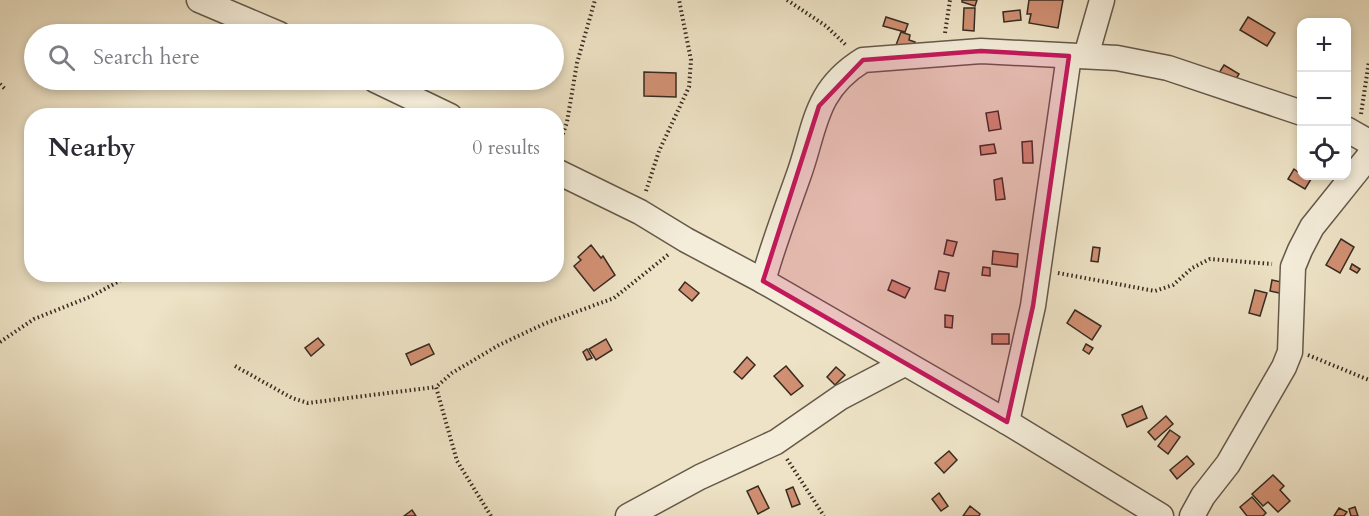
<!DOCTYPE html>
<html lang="en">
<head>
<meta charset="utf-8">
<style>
	:root { --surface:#fff; --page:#f2f2f3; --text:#2b2b33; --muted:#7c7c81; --line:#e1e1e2 }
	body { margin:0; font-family:Cardo,serif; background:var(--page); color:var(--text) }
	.controls { position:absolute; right:18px; top:18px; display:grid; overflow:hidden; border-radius:12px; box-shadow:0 3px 9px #0003 }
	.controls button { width:54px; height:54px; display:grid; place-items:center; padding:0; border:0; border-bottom:2px solid var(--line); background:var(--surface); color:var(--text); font:30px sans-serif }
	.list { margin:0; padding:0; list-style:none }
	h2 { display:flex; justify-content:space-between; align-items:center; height:78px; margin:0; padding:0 24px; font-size:26px }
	h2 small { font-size:20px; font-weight:400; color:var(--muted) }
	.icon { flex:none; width:33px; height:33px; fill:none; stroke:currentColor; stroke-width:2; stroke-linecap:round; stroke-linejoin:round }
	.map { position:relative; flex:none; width:1369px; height:516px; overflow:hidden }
	.search { position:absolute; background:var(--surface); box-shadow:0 3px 9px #0003; left:24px; top:24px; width:540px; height:66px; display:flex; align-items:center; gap:15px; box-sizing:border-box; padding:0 21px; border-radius:33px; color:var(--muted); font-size:22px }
	.panel { position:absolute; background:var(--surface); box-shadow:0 3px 9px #0003; left:24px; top:108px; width:540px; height:174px; border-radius:24px }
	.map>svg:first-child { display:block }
	.building { fill:#d19073; stroke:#372b20; stroke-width:1.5 }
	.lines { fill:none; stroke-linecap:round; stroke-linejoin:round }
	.minor-casing { stroke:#65594a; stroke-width:27 }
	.path { stroke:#372b20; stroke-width:4; stroke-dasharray:1.5 3; stroke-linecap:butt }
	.minor { stroke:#f4edda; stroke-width:24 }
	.marked { fill:#c2185b; fill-opacity:0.2; stroke:#c2185b; stroke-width:4.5; stroke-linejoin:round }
</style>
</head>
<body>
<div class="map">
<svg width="1369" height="516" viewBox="0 0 1369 516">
	<rect width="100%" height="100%" fill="#eee3c6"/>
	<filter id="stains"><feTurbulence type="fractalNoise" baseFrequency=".00333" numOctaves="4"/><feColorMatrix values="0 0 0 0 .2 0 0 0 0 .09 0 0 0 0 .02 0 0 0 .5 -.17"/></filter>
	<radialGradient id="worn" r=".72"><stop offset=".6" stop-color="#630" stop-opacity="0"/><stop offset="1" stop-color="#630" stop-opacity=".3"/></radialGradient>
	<!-- building -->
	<g class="building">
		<polygon points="962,0 977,0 975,6 962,2"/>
		<polygon points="1029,0 1063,0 1058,28 1029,23 1031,14 1027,14"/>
		<polygon points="964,8 975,8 974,31 963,30"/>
		<polygon points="1020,10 1021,20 1004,22 1003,12"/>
		<polygon points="886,17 908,24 905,32 883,26"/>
		<polygon points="1248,17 1275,33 1267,46 1240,30"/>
		<polygon points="481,27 489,29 488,34 479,34"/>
		<polygon points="528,29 528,34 519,34 519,30"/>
		<polygon points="901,32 910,35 909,40 915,42 913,47 906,49 896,45"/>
		<polygon points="1224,65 1239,74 1234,82 1219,73"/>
		<polygon points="644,72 676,73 676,97 644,96"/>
		<polygon points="998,111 1001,129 989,131 986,113"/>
		<polygon points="1032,141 1033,163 1023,163 1022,142"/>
		<polygon points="994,144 996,153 981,155 980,146"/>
		<polygon points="1302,166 1302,176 1313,176 1305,189 1288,179 1294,169 1298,172"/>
		<polygon points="1002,178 1005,199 996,200 994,180"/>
		<polygon points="1341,239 1354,247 1340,273 1326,265"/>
		<polygon points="947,240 957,242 953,256 944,254"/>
		<polygon points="591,245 601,258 603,256 615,275 594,291 574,266 581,260 578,257"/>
		<polygon points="1093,247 1100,248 1098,262 1091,261"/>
		<polygon points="993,251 1018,254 1017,267 992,264"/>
		<polygon points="1352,264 1360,269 1357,273 1350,269"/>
		<polygon points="983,267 990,268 990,276 982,275"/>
		<polygon points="939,271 949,273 945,291 935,289"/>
		<polygon points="892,280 910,288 905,298 888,290"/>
		<polygon points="1272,280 1286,283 1284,294 1270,291"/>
		<polygon points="685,282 699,293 692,301 679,290"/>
		<polygon points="1255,290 1267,293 1260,316 1249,313"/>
		<polygon points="1075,310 1101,326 1092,340 1067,323"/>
		<polygon points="945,315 953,316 952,328 945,327"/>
		<rect x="992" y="334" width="17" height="10"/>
		<polygon points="318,338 324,345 311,356 305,348"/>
		<polygon points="606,339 612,350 596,360 589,349"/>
		<polygon points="429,344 434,354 411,365 406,354"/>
		<polygon points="1086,344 1093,348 1089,354 1083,350"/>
		<polygon points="587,349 592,358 587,360 583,352"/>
		<polygon points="747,357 755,365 742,379 734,372"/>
		<polygon points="786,366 803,386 791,395 774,376"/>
		<polygon points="836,367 845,375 835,385 827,377"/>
		<polygon points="1142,406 1147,418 1127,427 1122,415"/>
		<polygon points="1166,416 1173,424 1155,440 1148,432"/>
		<polygon points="1170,430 1180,437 1168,454 1158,446"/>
		<polygon points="949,451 957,460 944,473 935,463"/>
		<polygon points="1187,456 1194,464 1177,479 1170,470"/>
		<polygon points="1273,475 1284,486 1280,490 1290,501 1278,512 1268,502 1263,506 1252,494"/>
		<polygon points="758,486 769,508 758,514 747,491"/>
		<polygon points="793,487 800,504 792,507 786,490"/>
		<polygon points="939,493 948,506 941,511 932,499"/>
		<polygon points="1252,497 1266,513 1263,516 1247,516 1240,507"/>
		<polygon points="970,506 980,514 979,516 963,516"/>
		<polygon points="1355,507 1358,516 1351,516 1349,509"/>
		<polygon points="1339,508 1347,512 1344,516 1334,516"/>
		<polygon points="412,510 416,516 404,516"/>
	</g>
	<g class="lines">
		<defs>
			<g id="minor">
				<polyline points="199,0 279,34"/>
				<polyline points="1086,56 1102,0"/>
				<polyline points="375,80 450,116"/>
				<polyline points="1346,129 1369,142"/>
				<polyline points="556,171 640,212 686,240 763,281 1007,422 1161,516"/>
				<path d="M763,281C773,245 786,211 798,177C816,128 813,91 863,60L981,51L1117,58L1168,68L1302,113"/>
				<polyline points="1007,422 1033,306 1069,56"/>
				<polyline points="628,516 700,477 776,442 841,397 904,364"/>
				<polyline points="1192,516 1203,496 1228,464 1284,367 1290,352 1293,267 1300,250 1312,227 1369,156"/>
			</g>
		</defs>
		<!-- minor casing -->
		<use href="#minor" class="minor-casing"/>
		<!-- path -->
		<g class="path">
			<polyline points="787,0 826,26 847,46"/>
			<polyline points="945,33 950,0"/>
			<polyline points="0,84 6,90"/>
			<polyline points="1361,114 1369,61"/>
			<polyline points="557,151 567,122 577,63 595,0"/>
			<polyline points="646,191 659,151 689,87 691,60 679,0"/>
			<polyline points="1058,273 1155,291 1173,285 1192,268 1210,259 1272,264"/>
			<polyline points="0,342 34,319 92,296 132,274"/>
			<polyline points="1308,355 1369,380"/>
			<polyline points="235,366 292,398 308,403 436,387"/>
			<polyline points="787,459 824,516"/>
			<polyline points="491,516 457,461 436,387 452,373 499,345 546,323 614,298 669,254"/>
		</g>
		<!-- minor -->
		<use href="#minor" class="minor"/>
	</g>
	<!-- marked area -->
	<path class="marked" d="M981,51L1069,56L1033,306L1007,422L763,281L819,106L863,60Z"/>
	<rect width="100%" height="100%" filter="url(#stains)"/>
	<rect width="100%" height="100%" fill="url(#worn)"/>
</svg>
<div class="controls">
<button>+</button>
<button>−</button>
<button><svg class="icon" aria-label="locate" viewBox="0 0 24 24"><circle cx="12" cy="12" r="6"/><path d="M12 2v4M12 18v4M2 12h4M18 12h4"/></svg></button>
</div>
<div class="search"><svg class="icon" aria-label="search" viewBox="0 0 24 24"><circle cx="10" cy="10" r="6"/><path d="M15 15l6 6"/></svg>Search here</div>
<section class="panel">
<h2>Nearby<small>0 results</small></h2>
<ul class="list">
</ul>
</section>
</div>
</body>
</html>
